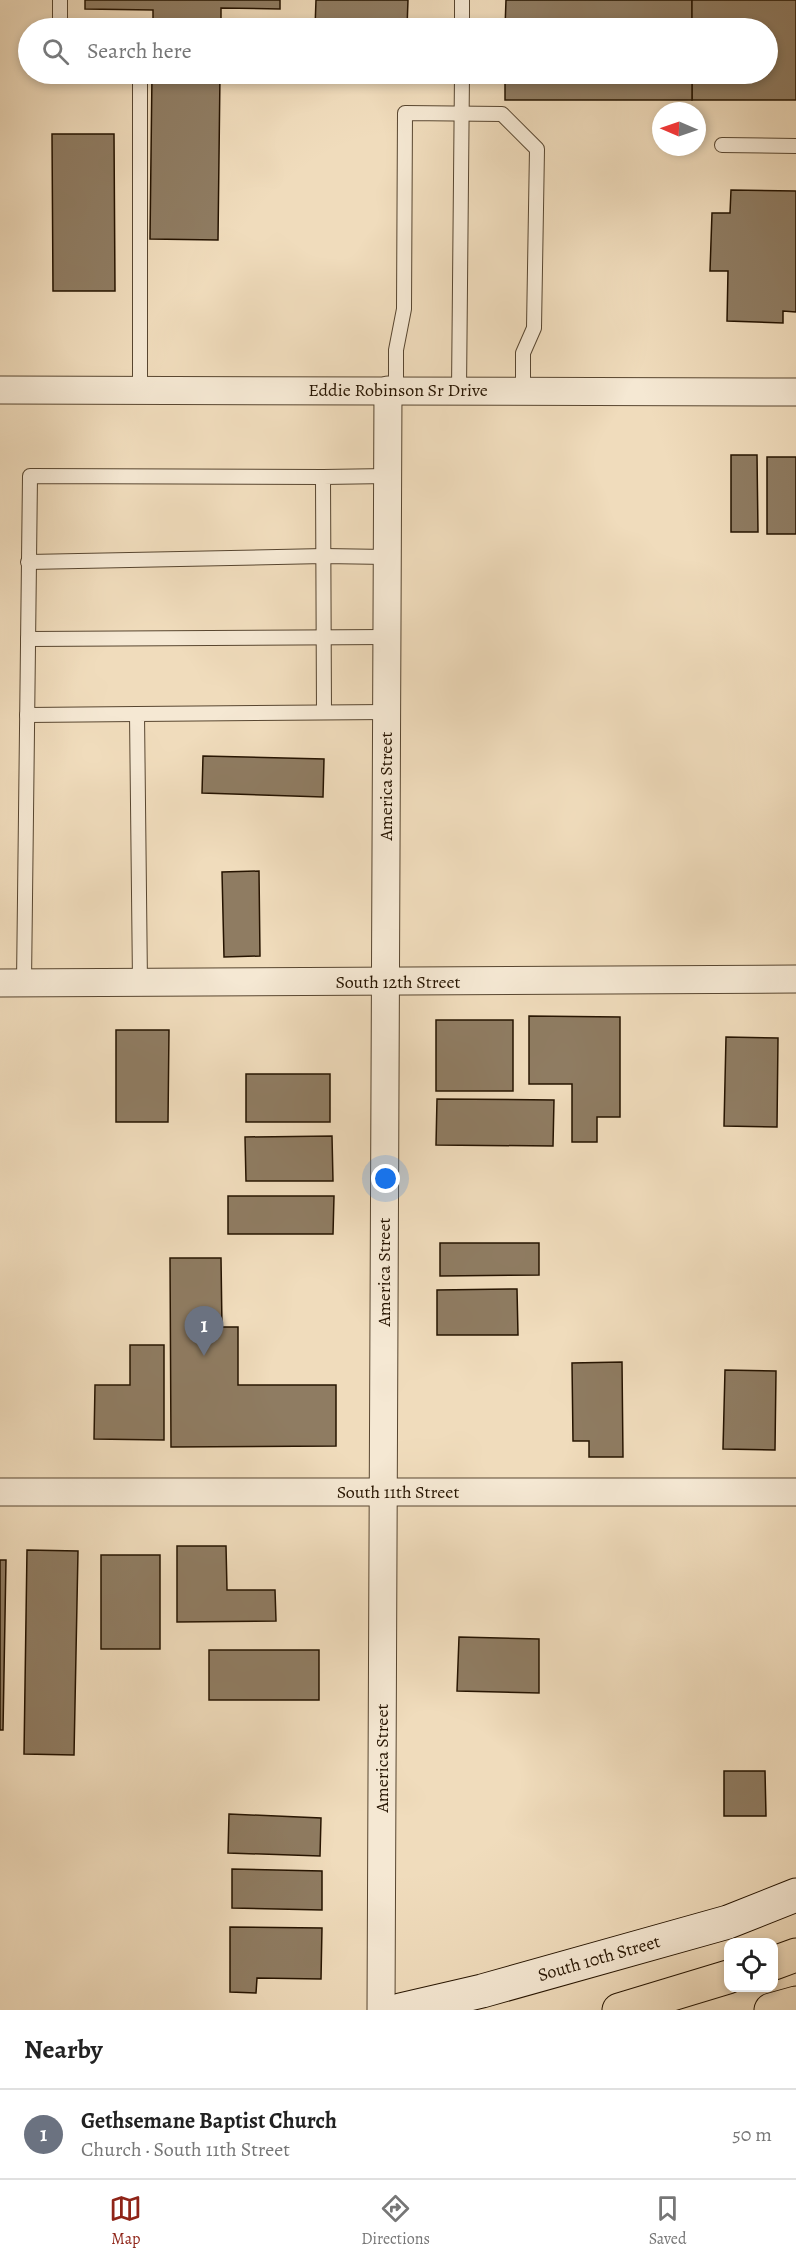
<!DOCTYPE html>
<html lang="en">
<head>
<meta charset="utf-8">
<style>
	:root { --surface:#fff; --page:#f2f2f2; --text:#222; --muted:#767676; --line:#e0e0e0; --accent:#8f2418 }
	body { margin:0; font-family:Alegreya,serif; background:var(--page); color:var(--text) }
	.controls { position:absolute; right:18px; bottom:18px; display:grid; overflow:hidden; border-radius:12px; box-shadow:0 3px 9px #0003 }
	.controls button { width:54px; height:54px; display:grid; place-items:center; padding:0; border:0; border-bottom:2px solid var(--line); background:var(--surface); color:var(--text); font:30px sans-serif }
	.compass { position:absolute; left:652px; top:102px; width:54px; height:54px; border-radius:50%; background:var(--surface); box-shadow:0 3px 9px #0003; rotate:272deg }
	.you { position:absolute; left:386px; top:1179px; width:21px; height:21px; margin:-15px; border:4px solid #fff; border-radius:50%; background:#1a73e8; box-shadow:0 0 0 9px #1a73e833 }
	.badge { display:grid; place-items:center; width:39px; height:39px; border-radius:50%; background:var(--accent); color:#fff; font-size:20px; font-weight:700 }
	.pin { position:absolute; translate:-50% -50px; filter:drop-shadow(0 2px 3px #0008) }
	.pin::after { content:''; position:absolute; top:32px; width:21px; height:18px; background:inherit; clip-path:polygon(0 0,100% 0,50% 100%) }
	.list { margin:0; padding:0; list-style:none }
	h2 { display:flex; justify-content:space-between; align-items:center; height:78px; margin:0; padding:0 24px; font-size:26px }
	h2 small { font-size:20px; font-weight:400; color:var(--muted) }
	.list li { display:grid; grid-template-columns:39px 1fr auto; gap:18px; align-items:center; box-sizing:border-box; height:90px; padding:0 24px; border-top:2px solid var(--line) }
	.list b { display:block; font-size:22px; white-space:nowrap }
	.list p { margin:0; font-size:20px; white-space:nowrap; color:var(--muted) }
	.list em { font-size:20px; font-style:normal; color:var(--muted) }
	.icon { flex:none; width:33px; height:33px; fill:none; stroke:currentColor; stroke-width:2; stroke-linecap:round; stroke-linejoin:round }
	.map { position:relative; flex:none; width:796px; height:2010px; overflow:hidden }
	.search { position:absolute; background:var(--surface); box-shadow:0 3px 9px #0003; left:18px; right:18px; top:18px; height:66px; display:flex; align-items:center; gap:15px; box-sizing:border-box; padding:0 21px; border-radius:33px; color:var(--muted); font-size:22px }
	.sheet { height:168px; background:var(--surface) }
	nav { display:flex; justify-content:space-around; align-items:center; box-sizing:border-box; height:84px; border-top:2px solid var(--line); background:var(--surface); font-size:16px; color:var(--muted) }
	nav a { display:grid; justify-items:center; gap:3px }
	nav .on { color:var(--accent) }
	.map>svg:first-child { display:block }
	.building { fill:#8f7c62; stroke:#261401; stroke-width:1.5 }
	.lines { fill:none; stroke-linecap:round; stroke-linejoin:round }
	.lane-casing { stroke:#584630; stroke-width:16 }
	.street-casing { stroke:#584630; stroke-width:29 }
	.secondary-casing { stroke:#261401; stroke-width:35 }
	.highway-casing { stroke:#261401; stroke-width:35 }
	.lane { stroke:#f5e8d3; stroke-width:14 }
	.street { stroke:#f5e8d3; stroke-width:27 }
	.secondary { stroke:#f5e8d3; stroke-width:33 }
	.highway { stroke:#f0dcbc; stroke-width:33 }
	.labels { text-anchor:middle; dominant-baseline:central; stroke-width:4.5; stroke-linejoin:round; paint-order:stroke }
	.street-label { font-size:18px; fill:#261401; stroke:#f5e8d3 }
</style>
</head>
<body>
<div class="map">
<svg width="796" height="2010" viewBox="0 0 796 2010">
	<rect width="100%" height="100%" fill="#f0dcbc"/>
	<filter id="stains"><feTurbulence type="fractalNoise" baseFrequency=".00333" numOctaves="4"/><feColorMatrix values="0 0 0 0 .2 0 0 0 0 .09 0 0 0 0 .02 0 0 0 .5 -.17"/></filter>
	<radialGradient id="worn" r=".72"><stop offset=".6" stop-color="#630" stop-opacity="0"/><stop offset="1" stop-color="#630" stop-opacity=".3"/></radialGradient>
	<!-- building -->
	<g class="building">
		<polygon points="85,0 280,0 280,9 221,8 221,28 153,28 153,10 85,9"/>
		<polygon points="316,0 408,0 407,28 315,28"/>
		<polygon points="506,0 692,0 692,28 505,28"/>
		<polygon points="692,0 796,0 796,100 692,100 692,74 768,74 768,28 692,28"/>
		<polygon points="152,74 220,74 218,240 150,239"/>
		<rect x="505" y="74" width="187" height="26"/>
		<polygon points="52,134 114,134 115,291 53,291"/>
		<polygon points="731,190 796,191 796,312 783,311 783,323 727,321 728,271 710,271 712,213 730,213"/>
		<polygon points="731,455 757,455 758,532 731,532"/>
		<rect x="767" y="457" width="29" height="77"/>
		<polygon points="203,756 324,759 323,797 202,793"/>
		<polygon points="259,871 260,956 224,957 222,872"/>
		<polygon points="529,1016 620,1017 620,1117 597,1117 597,1142 572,1142 572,1084 529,1084"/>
		<rect x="436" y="1020" width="77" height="71"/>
		<polygon points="116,1030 169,1030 168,1122 116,1122"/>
		<polygon points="726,1037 778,1038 777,1127 724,1126"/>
		<rect x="246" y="1074" width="84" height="48"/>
		<polygon points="437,1099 554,1100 553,1146 436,1145"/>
		<polygon points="332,1136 333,1181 246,1181 245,1137"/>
		<polygon points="228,1196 334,1196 333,1234 228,1234"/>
		<polygon points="440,1243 539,1243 539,1275 440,1276"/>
		<polygon points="170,1258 221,1258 222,1327 238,1327 238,1385 336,1385 336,1446 171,1447"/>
		<polygon points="517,1289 518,1335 437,1335 437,1290"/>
		<polygon points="130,1345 164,1345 164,1440 94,1439 95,1385 130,1385"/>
		<polygon points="622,1362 623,1457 589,1457 589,1441 573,1441 572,1363"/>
		<polygon points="725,1370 776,1371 775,1450 723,1449"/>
		<polygon points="177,1546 226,1546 227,1590 275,1590 276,1621 177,1622"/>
		<polygon points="27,1550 78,1551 74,1755 24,1754"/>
		<rect x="101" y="1555" width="59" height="94"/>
		<polygon points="0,1560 6,1560 3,1730 0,1730"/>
		<polygon points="459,1637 539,1639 539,1693 457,1691"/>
		<rect x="209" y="1650" width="110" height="50"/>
		<polygon points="724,1771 765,1771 766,1816 724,1816"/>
		<polygon points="229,1814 321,1818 320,1856 228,1853"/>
		<polygon points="232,1869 322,1871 322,1910 232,1908"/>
		<polygon points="230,1927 322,1928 321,1979 257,1978 256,1993 230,1992"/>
	</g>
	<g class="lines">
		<defs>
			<g id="lane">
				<polyline points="60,28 60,0"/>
				<polyline points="462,28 462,0"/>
				<polyline points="140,74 140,390"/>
				<polyline points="722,145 796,146"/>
				<polyline points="396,390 396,350 404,309 405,113 502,114 537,149 534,328 523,353 523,391"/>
				<polyline points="459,390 462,74"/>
				<polyline points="28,562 324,556 387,557"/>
				<polyline points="28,639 387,637"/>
				<polyline points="324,712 323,477 388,476"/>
				<polyline points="27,715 137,714"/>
				<polyline points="24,983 30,476 323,477"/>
				<polyline points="140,983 137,714 387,712"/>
			</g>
			<g id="street">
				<polyline points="0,390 796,392"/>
				<polyline points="0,983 796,979"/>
				<polyline points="0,1492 796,1492"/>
				<polyline points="381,2010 388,390"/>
			</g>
			<polyline id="secondary" points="400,2010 482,1991 728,1922 796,1895"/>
			<g id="highway">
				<polyline points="774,1963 796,1955"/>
				<polyline points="619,2010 728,1977"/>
				<polyline points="771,2010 796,2003"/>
			</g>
		</defs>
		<!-- lane casing -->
		<use href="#lane" class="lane-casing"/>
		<!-- street casing -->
		<use href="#street" class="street-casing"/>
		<!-- secondary casing -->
		<use href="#secondary" class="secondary-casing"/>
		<!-- highway casing -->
		<use href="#highway" class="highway-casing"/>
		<!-- lane -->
		<use href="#lane" class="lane"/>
		<!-- street -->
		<use href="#street" class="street"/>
		<!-- secondary -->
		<use href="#secondary" class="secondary"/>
		<!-- highway -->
		<use href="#highway" class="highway"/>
	</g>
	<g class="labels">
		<!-- street labels -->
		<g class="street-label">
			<text x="398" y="390">Eddie Robinson Sr Drive</text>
			<text transform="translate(386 786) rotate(-90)">America Street</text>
			<text x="398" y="982">South 12th Street</text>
			<text transform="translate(384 1272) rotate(-90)">America Street</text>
			<text x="398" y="1492">South 11th Street</text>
			<text transform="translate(382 1758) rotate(-90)">America Street</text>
			<text transform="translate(599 1958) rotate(-16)">South 10th Street</text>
		</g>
	</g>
	<rect width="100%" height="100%" filter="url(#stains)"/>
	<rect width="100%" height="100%" fill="url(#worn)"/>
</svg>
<div class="controls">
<button><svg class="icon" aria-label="locate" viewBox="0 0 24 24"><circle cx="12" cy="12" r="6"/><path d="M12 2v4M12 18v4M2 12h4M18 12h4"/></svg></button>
</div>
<svg class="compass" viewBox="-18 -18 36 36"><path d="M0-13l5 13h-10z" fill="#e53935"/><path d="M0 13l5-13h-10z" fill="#767676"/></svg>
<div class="you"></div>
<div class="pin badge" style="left:204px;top:1356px;background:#6b7280">1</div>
<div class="search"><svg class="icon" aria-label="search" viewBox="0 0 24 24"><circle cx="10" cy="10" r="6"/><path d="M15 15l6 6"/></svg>Search here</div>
</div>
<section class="sheet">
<h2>Nearby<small></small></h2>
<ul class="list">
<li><span class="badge" style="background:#6b7280">1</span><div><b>Gethsemane Baptist Church</b><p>Church · South 11th Street</p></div><em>50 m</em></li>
</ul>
</section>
<nav>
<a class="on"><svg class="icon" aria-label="map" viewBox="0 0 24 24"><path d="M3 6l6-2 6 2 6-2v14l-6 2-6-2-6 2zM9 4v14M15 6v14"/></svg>Map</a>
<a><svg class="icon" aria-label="directions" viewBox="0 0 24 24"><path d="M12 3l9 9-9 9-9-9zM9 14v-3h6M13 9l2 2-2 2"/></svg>Directions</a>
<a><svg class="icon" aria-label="saved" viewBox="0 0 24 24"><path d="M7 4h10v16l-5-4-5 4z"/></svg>Saved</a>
</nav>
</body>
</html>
